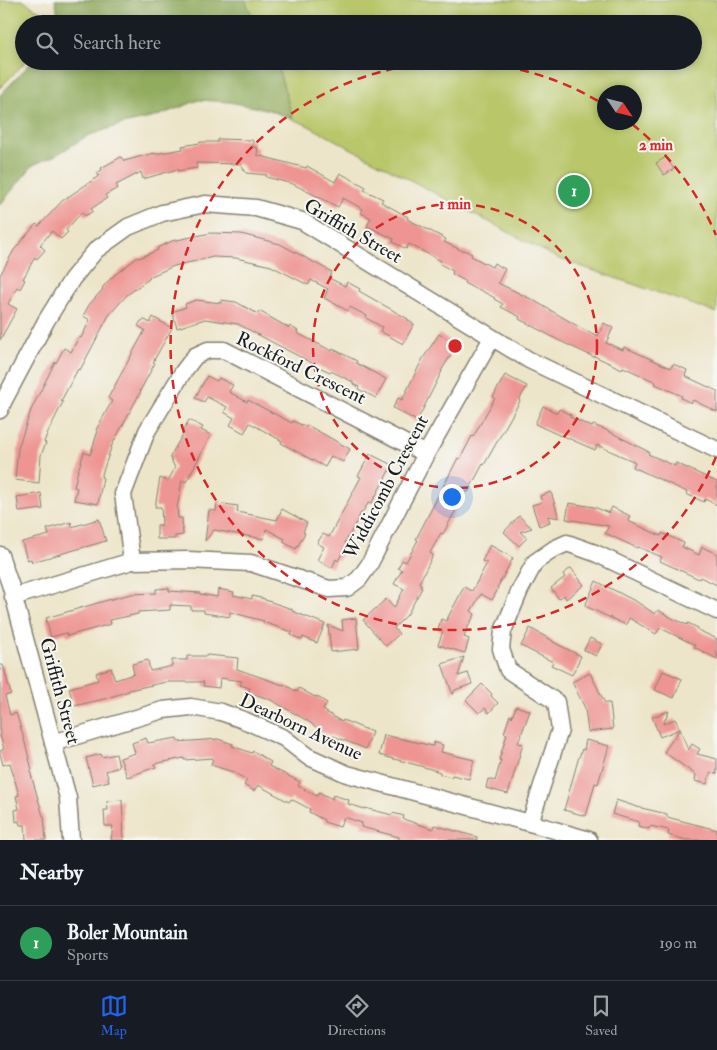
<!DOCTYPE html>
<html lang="en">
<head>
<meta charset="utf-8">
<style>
	:root { --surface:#171b24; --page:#242831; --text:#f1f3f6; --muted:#9ea1a6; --line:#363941; --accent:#2563eb }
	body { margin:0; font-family:"IM FELL Double Pica",serif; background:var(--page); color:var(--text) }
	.compass { position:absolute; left:597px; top:85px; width:45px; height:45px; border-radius:50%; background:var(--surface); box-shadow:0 2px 8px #0003; rotate:125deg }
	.you { position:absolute; left:451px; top:496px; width:18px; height:18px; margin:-12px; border:4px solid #fff; border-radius:50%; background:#1a73e8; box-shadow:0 0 0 8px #1a73e833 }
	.badge { display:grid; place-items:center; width:32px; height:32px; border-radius:50%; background:var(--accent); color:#fff; font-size:16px; font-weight:700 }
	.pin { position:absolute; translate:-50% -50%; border:2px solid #fff; box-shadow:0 1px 5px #0006 }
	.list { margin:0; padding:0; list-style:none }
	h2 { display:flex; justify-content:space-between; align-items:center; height:65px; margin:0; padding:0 20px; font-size:21px }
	h2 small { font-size:16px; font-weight:400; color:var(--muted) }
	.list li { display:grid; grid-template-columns:32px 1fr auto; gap:15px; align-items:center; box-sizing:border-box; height:75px; padding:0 20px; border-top:1px solid var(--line) }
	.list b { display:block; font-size:19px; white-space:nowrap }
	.list p { margin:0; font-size:16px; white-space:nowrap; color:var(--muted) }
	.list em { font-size:16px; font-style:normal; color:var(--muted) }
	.icon { flex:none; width:28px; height:28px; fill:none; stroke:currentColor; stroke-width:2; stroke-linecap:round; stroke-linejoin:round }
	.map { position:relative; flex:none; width:717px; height:840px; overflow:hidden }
	.search { position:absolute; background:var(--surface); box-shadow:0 2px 8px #0003; left:15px; right:15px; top:15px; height:55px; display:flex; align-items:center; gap:12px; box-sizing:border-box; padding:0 18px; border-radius:28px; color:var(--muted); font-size:19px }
	.sheet { height:140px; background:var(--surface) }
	nav { display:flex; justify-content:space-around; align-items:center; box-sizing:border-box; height:70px; border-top:1px solid var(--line); background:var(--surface); font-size:14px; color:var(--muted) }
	nav a { display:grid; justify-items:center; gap:2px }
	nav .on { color:var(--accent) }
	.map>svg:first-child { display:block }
	.green { fill:#b9c76a; stroke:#6a7243; fill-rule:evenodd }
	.forest { fill:#92ac5e; stroke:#57643d }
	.building { fill:#ee9593 }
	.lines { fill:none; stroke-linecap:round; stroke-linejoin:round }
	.minor-casing { stroke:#848072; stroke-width:19 }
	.minor { stroke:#fff; stroke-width:16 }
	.ring { fill:none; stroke:#d62828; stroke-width:2.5; stroke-dasharray:9 6 }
	.labels { text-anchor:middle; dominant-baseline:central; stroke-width:4; stroke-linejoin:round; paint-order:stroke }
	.street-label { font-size:19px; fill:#1c1c1c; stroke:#f6f6f2 }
	.centre { fill:#d62828; stroke:#f6f6f2; stroke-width:2.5 }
	.ring-label { font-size:15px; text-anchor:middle; font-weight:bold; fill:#d62828; stroke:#f6f6f2; stroke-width:4; stroke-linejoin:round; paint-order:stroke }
</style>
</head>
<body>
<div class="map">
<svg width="717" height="840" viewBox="0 0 717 840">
	<rect width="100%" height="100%" fill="#f6f6f2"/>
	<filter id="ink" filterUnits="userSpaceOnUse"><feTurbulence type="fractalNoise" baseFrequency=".02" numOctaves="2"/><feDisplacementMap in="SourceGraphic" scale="10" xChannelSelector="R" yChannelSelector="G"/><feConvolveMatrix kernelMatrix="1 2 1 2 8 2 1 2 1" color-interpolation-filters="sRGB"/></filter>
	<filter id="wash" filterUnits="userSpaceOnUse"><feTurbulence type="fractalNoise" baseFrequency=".0096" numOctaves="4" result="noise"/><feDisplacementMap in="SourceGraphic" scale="20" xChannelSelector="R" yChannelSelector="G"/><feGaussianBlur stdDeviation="1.12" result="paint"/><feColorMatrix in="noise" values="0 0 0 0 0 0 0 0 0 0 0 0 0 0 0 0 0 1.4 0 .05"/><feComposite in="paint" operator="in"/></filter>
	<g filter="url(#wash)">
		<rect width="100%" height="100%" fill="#ede5c9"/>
		<!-- green -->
		<g class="green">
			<polygon points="0,0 22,0 54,20 53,24 24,24 24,61 26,61 0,88"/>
			<path d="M74,0H717V313L557,258L305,124L143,61H693V24H77ZM604,92H634V122H604Z"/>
		</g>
		<!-- forest -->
		<g class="forest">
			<polygon points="55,0 245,0 256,24 60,24"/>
			<polygon points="33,61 276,61 293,118 270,110 229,102 199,100 155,117 123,124 87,136 56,155 33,165 0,205 0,95"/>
		</g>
		<g id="blocks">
			<!-- building -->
			<g class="building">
				<polygon points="218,139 252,140 253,141 253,147 258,148 257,155 306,168 307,166 335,182 340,173 366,187 364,190 383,199 381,202 408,217 407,219 446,239 444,242 463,251 464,250 472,254 471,256 492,267 494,263 505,269 498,283 533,300 581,328 598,336 604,323 613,328 606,343 623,350 624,347 671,368 673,364 687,370 685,376 717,391 717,412 693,400 691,403 681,398 682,396 655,384 656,382 623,367 622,369 594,356 594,357 560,341 519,319 520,317 501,307 503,304 494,299 495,298 478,289 477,290 464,283 465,281 452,274 453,271 440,264 441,261 409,244 406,249 393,242 394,239 367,226 371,218 361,213 363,209 343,198 338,207 293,184 266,177 267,175 246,173 241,164 196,163 197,168 178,171 178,169 143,179 141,172 116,185 118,188 105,195 107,198 91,209 93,211 85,216 82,212 66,230 68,232 61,239 52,231 40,245 45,250 37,259 35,257 23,279 25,280 20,289 17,287 8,304 17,309 0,340 0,275 14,250 36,224 39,226 62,201 99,176 97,173 102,170 101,168 121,157 124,161 154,153 155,154 183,149 182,146 200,143 200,142 218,142"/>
				<polygon points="666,157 674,169 664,175 656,163"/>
				<polygon points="211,233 241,234 280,244 332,272 329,278 345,286 347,282 360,289 359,291 408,319 408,320 414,324 403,344 380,331 382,327 366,318 367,316 350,307 348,311 324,298 328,289 311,280 308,285 271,266 236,258 213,257 174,266 149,277 150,278 127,295 109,315 80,370 78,369 61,401 63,402 48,432 44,442 46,443 41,455 39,483 15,480 18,448 31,410 55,362 56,363 64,348 71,352 79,337 81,338 90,320 83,316 89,305 103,289 102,288 112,277 138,257 139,258 158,250 157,248 172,241"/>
				<polygon points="196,300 221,303 221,300 236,302 258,314 259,311 289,328 290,326 298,331 297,333 332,351 333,349 357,361 356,363 386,379 376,398 358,389 359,387 353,384 353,382 331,371 330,372 319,367 238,324 205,319 177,328 172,312 186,307 185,304"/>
				<polygon points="153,317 172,328 153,362 155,363 140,391 141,391 112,445 101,477 103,478 98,504 74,500 77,488 74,487 77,474 84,452 90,455 98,431 96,430 112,401 108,398 145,330 138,326 141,321 145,320 150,323"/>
				<polygon points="439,334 457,345 441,371 442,371 417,421 393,408 398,398 402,400 422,360"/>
				<polygon points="505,375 527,386 519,400 520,401 484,465 483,464 468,492 466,491 443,534 441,533 430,553 433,555 419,583 422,585 420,587 422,588 407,615 394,628 399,634 386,646 363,620 386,599 394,608 404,589 394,584 402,570 398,568 402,560 406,562 418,540 416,539 458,458 460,459 472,436 473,437 495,398 493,397"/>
				<polygon points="207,376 217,381 219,378 233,385 229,392 247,402 248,400 292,423 293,421 306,427 307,425 350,449 343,462 331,456 325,467 281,443 282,441 250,423 244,433 230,425 234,418 224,412 227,407 207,397 204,402 195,398"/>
				<polygon points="543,406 557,413 559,409 571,415 570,417 592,427 593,425 604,429 649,452 648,454 675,466 676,463 717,482 717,505 705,499 704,502 686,494 687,492 633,467 635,462 597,445 595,450 561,435 561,436 535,424"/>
				<polygon points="189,420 203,427 201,430 211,435 186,482 182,480 177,508 178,518 182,518 183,535 175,536 175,539 157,539 157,525 162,525 161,507 155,507 160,478 168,481 175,468 170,457 184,432 183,431"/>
				<polygon points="370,454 392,465 372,503 369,502 362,513 361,513 345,543 347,544 338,561 336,559 332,568 317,560 324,547 317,543 323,534 329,537 361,477 358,476"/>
				<polygon points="551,492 559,518 548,516 550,522 539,526 532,505 542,502 540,496"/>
				<polygon points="41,493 43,509 19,512 17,497"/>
				<polygon points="217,503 238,506 237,512 277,520 282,509 307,523 303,532 305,533 296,549 283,542 285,539 266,529 264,539 214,530 205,541 209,510 216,511"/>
				<polygon points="569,503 594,507 609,513 612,507 630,516 628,521 661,536 662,533 684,543 682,547 699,555 702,547 717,554 717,585 700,577 699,579 660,561 662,557 638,547 637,548 605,533 609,526 566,519"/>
				<polygon points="519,516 532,528 520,532 527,538 519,546 504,532"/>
				<polygon points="99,519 106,541 32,562 31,559 27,560 22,542 49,535 47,529 71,522 72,527"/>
				<polygon points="490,545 513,558 497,588 498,589 492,600 481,594 471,611 475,614 468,627 464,637 469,639 465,653 438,645 443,631 438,630 441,619 446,621 464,587 472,591 487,563 482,561"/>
				<polygon points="571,568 584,585 566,599 564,595 559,599 551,588 565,577 563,574"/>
				<polygon points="596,581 637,602 655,614 658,610 672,618 687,625 688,623 698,628 698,630 717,639 717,659 694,647 695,645 660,628 656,634 629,618 626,625 585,606"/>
				<polygon points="169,588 169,591 200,593 200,594 217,597 218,589 234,592 233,595 252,599 252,596 265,599 265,600 292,609 292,611 325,624 317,643 303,637 302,640 291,635 292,632 263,622 264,621 230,612 230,617 204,613 204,610 191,610 191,606 170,605 170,610 138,612 138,614 110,620 111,624 67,636 66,633 51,637 46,620 47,620 46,618 108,600 131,594 156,593 156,589"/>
				<polygon points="356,618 359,649 331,652 328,625 343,631 342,620"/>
				<polygon points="530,628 553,641 553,642 581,656 572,675 551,665 553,662 521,646"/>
				<polygon points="590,638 602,644 596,656 584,650"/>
				<polygon points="207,655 238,658 237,669 283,685 284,684 297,692 299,688 315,697 316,696 327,703 323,710 342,722 343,720 372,732 366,749 323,732 306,720 271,700 249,692 250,688 240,685 242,681 220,678 219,688 203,686 204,682 166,682 129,690 129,691 104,699 74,706 69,688 98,680 96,673 111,668 115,680 134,674 132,664 148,660 150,671 172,666 172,660 187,660 187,656 207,656"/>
				<polygon points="464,657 458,676 468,673 472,684 455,690 453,695 442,664"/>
				<polygon points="0,665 3,665 11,694 5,696 10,715 16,713 24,739 32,770 30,771 43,816 44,816 46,840 26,840 25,825 20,825 19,821 16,822 15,810 19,809 16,796 19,795 10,763 3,765 0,754 0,751 4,749 0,735"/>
				<polygon points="663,671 682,679 674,698 655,690"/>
				<polygon points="590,673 605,703 610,703 613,729 588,732 585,708 572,682"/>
				<polygon points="482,684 492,694 491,696 498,703 489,713 485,708 479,713 466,700"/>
				<polygon points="516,706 530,711 518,743 523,744 508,794 486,788 488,779 495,781 501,760 499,760 507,734 504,733 510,715 512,717"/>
				<polygon points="669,711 663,724 675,719 680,729 660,737 652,717"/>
				<polygon points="680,729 688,750 692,744 700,749 697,754 717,759 717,774 710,773 707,784 695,781 696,775 664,752"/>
				<polygon points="384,735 433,746 434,742 443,745 441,752 474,760 469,779 452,775 451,777 440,774 440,772 424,767 379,755"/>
				<polygon points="146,738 148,743 177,738 178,742 218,739 233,744 232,746 252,753 253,751 271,762 269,766 300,782 298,786 317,796 319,792 332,799 333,795 349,800 348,804 365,809 365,808 392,815 393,813 404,816 403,819 433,829 434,825 477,837 477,840 399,840 399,837 361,827 362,823 344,817 340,827 324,822 324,820 309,812 310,809 291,799 289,802 258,785 254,791 244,785 247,780 233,772 211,765 213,758 184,760 184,758 154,764 156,767 127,777 120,758 135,753 132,743"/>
				<polygon points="586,740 609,746 598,784 595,783 586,816 564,810 578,760 582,749 584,750"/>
				<polygon points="101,754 102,757 116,754 119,767 106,771 109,781 93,785 86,758"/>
				<polygon points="122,800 124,840 111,840 113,826 105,826 104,810 108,810 107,801"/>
				<polygon points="616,800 637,807 667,814 667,817 717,830 717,840 686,840 668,835 669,830 650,826 649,829 638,826 639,822 612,814"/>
			</g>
		</g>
	</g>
	<g filter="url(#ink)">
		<use href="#blocks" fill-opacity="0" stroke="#848072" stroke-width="1"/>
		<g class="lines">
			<defs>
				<g id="minor">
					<polyline points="0,410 3,402 46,321 72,279 96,250 128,227 162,213 205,204 256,208 302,221 529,360 717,450"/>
					<polyline points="0,555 11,587 68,798 71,840"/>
					<polyline points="132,561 123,494 147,431 183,372 195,356 208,350 224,350 426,454"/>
					<polyline points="13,597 132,561 188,560 251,563 329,589 347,588 359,579 369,565 426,454 492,338"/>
					<polyline points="53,743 163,710 191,707 221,712 246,721 284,738 307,756 347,774 530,823 589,840"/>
					<polyline points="530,823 560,730 556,702 508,670 501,649 503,631 520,590 535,562 554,549 567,543 595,553 717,611"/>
				</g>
			</defs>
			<!-- minor casing -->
			<use href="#minor" class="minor-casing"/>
			<!-- minor -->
			<use href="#minor" class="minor"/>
		</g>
	</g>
	<!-- distance rings -->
	<g class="ring">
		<circle cx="455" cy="346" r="142"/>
		<path d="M716 457A284 284 0 1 1 603 104M632 124A284 284 0 0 1 716 235"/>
	</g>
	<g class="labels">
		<!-- street labels -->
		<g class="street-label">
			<text transform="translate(353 231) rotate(30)">Griffith Street</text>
			<text transform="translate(301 368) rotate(26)">Rockford Crescent</text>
			<text transform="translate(386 487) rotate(-62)">Widdicomb Crescent</text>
			<text transform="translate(60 691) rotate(75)">Griffith Street</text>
			<text transform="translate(301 727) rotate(25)">Dearborn Avenue</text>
		</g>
	</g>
	<circle cx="455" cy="346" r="8" class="centre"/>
	<g class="ring-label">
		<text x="656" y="150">2 min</text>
		<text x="455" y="209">1 min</text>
	</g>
</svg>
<svg class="compass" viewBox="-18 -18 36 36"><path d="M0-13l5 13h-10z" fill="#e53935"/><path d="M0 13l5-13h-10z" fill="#9ea1a6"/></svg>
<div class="you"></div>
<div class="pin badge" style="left:574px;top:191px;background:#2e9e5b">1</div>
<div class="search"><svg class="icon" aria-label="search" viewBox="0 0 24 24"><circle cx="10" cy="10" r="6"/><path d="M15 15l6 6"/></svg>Search here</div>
</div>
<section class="sheet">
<h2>Nearby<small></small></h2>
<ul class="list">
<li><span class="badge" style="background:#2e9e5b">1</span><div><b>Boler Mountain</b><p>Sports</p></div><em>190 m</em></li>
</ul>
</section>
<nav>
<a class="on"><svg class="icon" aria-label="map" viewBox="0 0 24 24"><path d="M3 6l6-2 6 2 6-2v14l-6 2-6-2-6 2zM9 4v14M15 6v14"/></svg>Map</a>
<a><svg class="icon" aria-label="directions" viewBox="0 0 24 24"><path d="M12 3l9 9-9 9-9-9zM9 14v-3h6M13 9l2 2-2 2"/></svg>Directions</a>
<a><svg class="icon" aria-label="saved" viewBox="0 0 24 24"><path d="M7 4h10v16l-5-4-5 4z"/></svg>Saved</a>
</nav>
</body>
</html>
